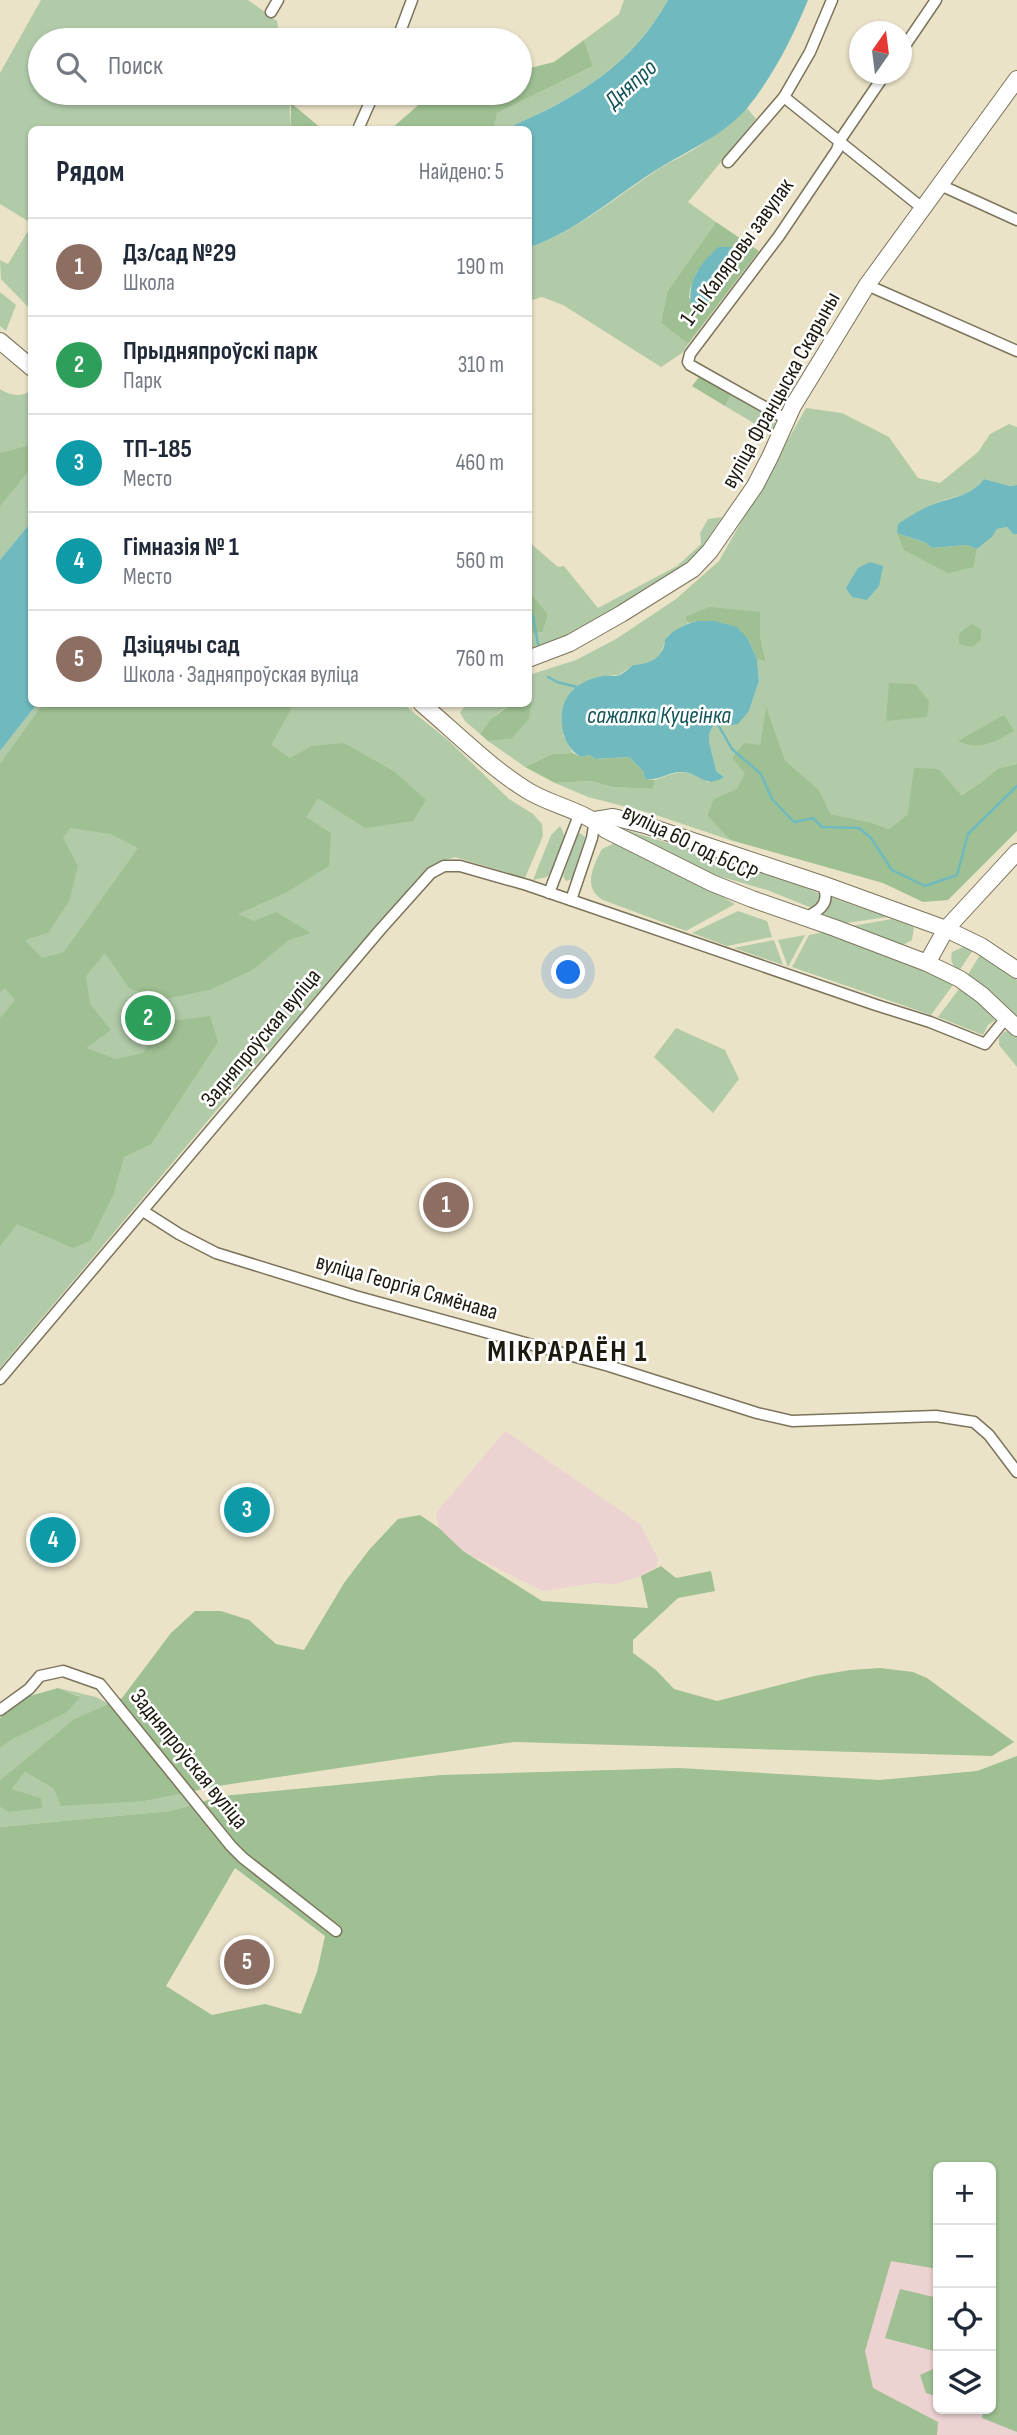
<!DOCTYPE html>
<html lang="ru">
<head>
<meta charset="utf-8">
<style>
	:root { --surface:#fff; --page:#f2f2f3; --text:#1f2937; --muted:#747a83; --line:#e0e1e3; --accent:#b45309 }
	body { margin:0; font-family:"Sofia Sans Condensed",sans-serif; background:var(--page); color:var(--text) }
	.controls { position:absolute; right:21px; bottom:21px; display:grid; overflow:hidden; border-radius:10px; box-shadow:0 2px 5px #0004 }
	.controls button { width:63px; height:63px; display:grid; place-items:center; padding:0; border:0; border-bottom:2px solid var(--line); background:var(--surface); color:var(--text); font:35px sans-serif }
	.compass { position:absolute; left:849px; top:21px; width:63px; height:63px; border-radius:50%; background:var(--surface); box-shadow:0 2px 5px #0004; rotate:14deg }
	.you { position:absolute; left:569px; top:973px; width:24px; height:24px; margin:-18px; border:5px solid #fff; border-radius:50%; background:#1a73e8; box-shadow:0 0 0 10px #1a73e833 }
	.badge { display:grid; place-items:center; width:46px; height:46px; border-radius:50%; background:var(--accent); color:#fff; font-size:23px; font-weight:700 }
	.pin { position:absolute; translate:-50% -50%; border:4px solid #fff; box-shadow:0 2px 7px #0006 }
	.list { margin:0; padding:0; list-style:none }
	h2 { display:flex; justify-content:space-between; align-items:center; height:91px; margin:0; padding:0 28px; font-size:30px }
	h2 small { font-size:23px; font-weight:400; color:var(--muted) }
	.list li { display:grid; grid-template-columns:46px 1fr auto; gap:21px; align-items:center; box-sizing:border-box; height:98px; padding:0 28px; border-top:2px solid var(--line) }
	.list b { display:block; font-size:26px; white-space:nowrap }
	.list p { margin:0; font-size:23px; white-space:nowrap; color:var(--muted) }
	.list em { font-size:23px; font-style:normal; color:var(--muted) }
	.icon { flex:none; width:38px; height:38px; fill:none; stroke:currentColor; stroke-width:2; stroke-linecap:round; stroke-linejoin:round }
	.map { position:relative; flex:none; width:1017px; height:2435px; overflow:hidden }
	.search { position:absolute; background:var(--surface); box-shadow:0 2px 5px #0004; left:28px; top:28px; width:504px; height:77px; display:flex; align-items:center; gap:18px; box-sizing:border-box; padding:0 24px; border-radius:38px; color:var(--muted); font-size:26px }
	.panel { position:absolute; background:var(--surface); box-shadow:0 2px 5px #0004; left:28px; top:126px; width:504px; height:581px; border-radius:10px }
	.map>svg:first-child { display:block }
	.industrial { fill:#edd2d2 }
	.green { fill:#b1cba9 }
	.forest { fill:#9ec092; fill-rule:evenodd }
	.water { fill:#70babf }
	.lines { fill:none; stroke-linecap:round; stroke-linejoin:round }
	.stream { stroke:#70babf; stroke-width:2.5 }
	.street-casing { stroke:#7b745b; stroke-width:13 }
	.secondary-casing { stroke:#7b745b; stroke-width:18 }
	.street { stroke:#fff; stroke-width:10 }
	.secondary { stroke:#fff; stroke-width:16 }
	.labels { text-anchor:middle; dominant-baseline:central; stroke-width:5; stroke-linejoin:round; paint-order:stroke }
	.street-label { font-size:23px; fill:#1c190f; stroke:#fff }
	.water-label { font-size:24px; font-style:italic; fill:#145458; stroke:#fff }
	.district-label { font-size:30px; font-weight:bold; letter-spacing:2px; fill:#1c190f; stroke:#fff }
</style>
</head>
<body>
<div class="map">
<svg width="1017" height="2435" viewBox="0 0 1017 2435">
	<rect width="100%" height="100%" fill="#ebe3c8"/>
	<!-- industrial -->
	<g class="industrial">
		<polygon points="505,1431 640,1524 658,1558 657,1566 641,1576 617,1584 593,1583 543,1591 462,1551 439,1528 436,1513"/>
		<polygon points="895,2215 938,2228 938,2409 991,2409 991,2243 1017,2251 1017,2435 765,2435"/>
	</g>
	<!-- green -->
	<g class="green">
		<polygon points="41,0 248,0 277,21 280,40 40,40 40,93 289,93 291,129 32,130 31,223 0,204 0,73"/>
		<path d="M624,0H668C639,52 596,85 544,111C527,120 512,129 493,130L496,113L593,66L584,40L619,14Z"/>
		<path d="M747,108L756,119L688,202L716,222L667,292L661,323L688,344L682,353L661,367L563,305L542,297L529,301V247C569,236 618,196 654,172C667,163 682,157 696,148C715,136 731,122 747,108Z"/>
		<polygon points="31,226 32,310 31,310 1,279 0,260 8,264"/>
		<polygon points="0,292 16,305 6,331 0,326"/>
		<path d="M0,389C11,396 20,397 31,391V522L0,560Z"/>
		<polygon points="731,395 771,417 775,423 772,434 725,406"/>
		<path d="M806,408L842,413L889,437L918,478L940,483L978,452L990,434L1009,424L1017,427V485L1010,486L984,479C970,497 955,495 936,503C922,509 909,524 897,533L974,567L977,549L992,537L996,529L1007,527L1013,534H1017V764L999,768L980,783L960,795L939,769L908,814L889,829L869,822L829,814L819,790L785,760L766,709L760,745L737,790L715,799L707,814L730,840L650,813L588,797L555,783L590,781L612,787L653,789L655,780C679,772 684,767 708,782L724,777L716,771C715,759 705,740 711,730C714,724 718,720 721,714L749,711L759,681L757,659L766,660L760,636V612L685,617L688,623L667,636L660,655L651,661L641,665H633L619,675L604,676L563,735L573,753L552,754L525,767L488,741L511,739L531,702H529V675L576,660L616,639L676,599L719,561Z"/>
		<polygon points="722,517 697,555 665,582 579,633 529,653 528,634 543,632 548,614 529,591 529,542 558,567 564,566 598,608 677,566 701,544 700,533 708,519"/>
		<polygon points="37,704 403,704 448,740 509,799 533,814 542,824 543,836 525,878 455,857 434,864 417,879 216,1111 0,1368 0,751"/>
		<path d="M466,704H517C500,706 489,722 480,734L465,721L460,713Z"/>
		<polygon points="610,825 784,879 818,893 821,902 812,908 767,890 712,874"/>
		<path d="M560,826C571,841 558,865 547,877L533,880L551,835Z"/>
		<polygon points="580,833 585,837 572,879 566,881 563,876 577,835"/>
		<path d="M615,843L624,845L701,884L735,904L686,931L603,900C582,888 593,866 602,849Z"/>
		<polygon points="830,897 888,917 846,923 823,914 830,902"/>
		<polygon points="738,911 767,921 772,937 727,946 692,933"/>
		<polygon points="892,919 914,927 912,940 905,944 898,944 852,926"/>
		<polygon points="824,932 931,973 953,985 931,1015 792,967 809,935"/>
		<polygon points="805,935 788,967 778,940"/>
		<polygon points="774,940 783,965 734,948"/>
		<path d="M963,947L973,950L959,971C952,965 950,962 952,952Z"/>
		<polygon points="980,955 1017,980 1017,1020 993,993 967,976"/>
		<polygon points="959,989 979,1003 995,1020 988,1025 983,1035 938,1017"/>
		<polygon points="676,1028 725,1050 739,1079 713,1113 654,1057"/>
		<polygon points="1011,1030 1017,1035 1017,1067 999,1045 999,1038 1004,1032"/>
		<polygon points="58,1688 96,1697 109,1704 74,1719 0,1780 0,1748 79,1696"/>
		<polygon points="25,1772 54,1789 145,1801 182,1793 190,1805 170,1811 0,1827 0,1807 8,1812 10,1789"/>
	</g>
	<!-- forest -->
	<g class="forest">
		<polygon points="499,33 523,41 522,70 554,62 584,40 593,66 497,113 493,129 391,129 432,93 520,93 520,40 491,40"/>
		<polygon points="291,103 322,129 291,129"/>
		<path d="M716,222L759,251L688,344L661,323L667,292ZM697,271L730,273L710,302L701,307L689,298L690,289Z"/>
		<polygon points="699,377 731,395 725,406 692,386"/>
		<polygon points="31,445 31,468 0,506 0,453"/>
		<polygon points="897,533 926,543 932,548 967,545 977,549 974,567 948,573 904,550"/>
		<polygon points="529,591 548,614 543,632 529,634"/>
		<polygon points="710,607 760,612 760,636 766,661 757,659 748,639 697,621 688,623 685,617"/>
		<polygon points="971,624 981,629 981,640 972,647 959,644 959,634"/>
		<polygon points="889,683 915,684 929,701 927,717 886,721"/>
		<polygon points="531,701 529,719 511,739 488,741 480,734 491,719 511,704"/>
		<path d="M43,704H292L289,713L271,745L290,758L312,746L344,743L395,772L426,800L413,821L365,828L318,798L306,817L331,833L329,866L287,892L238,914L254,921L276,912L311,933L289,940L252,970L209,990L160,1000L129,988L105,953L86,976L90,1004L111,1030L86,1048L116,1059L143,1053L163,1022L210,1016L218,1042L151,1144L124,1157L114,1193L90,1241L73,1248L17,1224L0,1246V1018L15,1000L5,988L0,993V764ZM70,828L111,834L138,848L64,952L42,958L25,940L48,933L69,901L78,866L63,838Z"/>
		<polygon points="766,707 785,760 819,790 830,814 869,822 889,829 908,814 914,768 939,769 961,795 980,783 999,768 1017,764 1017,831 948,900 923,902 883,883 730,840 707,815 714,799 737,789 745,773 732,758 744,743 760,745"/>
		<path d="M1004,715L1014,731C995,741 980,752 958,741Z"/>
		<polygon points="573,753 581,757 590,755 595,759 629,757 643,771 645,779 655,780 653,789 612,787 590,781 555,783 525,767 552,754"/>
		<polygon points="420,1515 439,1528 463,1551 542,1601 648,1608 641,1576 661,1566 676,1578 711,1571 715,1591 678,1598 633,1640 633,1653 656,1670 674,1689 717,1701 814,1676 850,1670 880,1668 913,1672 927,1678 1014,1742 992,1756 514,1742 218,1786 145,1801 61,1806 54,1789 25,1772 11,1789 41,1798 42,1808 8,1812 0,1807 0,1780 74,1719 122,1698 171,1633 195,1611 221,1611 249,1620 276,1644 304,1650 344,1583 369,1550 398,1519"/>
		<polygon points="58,1688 80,1697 67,1712 15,1738 0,1748 0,1718 26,1697"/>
		<path d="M1017,1756V2432L982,2418L984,2409H991L992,2382L991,2167H938V2269L891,2261L865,2351L873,2388L938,2422L937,2435H0V1827L170,1811L222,1796L441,1775L679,1768L880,1780L977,1771ZM235,1868L325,1936L317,1972L301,2014L265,2004L212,2015L166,1986Z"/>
		<polygon points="900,2289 938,2298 938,2397 926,2393 920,2375 935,2368 934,2351 885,2338"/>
	</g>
	<!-- water -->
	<g class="water">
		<path d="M668,0H808C793,37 773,76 748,107C723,136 687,151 656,170C618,194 571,235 529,247L528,130L506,129C574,99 631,67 668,0Z"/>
		<path d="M719,247H731L735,256C729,276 716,307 692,307C685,283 701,262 719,247Z"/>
		<path d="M984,479L1010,486L1017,485V534H1013L1007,527L997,529L992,537L977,549L967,545L932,548L926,543L897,533L898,524C910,516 921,509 934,504C953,497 971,496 984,479Z"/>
		<polygon points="31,522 32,704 37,704 0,751 0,560"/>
		<polygon points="870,562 883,566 879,586 867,600 852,597 846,588 858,568"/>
		<path d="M697,621H714L737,627L748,639L757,659L759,681L749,711L738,724L727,726L721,715C718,720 713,725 711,730C705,740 715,759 716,771L724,777C705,789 702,774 683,772C669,771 660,781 645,779L643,771L629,757L595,759L590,755L581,757C569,750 563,738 562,725C559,697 576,681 603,676C608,675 615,677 620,675C624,673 629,668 633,665C645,665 661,659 664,646C666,640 663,641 668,636C675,629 688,623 697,621Z"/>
	</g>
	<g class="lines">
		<!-- stream -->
		<g class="stream">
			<polyline points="528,610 533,617 538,644"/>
			<polyline points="548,677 557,682 577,687"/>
			<polyline points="716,721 732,749 761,774 772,799 794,822 813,818 822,827 859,828 871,838 892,870 925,886 957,875 968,834 1017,786"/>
		</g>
		<defs>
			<g id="street">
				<polyline points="271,12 278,0"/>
				<polyline points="397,40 412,0"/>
				<polyline points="902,50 936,0"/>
				<polyline points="784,97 921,207"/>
				<polyline points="359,127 374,93"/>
				<polyline points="728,162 784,97 810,52 832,0"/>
				<polyline points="938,184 1017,220"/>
				<polyline points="867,285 1017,351"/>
				<polyline points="786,419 690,365 688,362 690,354 779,236 837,150 840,140 885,74"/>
				<polyline points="549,893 579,815"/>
				<polyline points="571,900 592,838 595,820"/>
				<path d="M806,917C822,910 831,901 822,884"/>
				<polyline points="143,1211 179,1234 216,1253 355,1296 609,1366 757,1413 792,1421 936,1416 974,1422 989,1435 1017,1472"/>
				<polyline points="0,1379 380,930 431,873 444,866 460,866 527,885 876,1005 930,1022 985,1044 1006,1018"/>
				<polyline points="0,1710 29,1689 40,1676 63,1671 100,1684 231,1846 243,1858 336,1931"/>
			</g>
			<g id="secondary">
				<polyline points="0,341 32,368"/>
				<polyline points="528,659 570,643 621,614 693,569 710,551 755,486 770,457 793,406 867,285 1017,79"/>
				<path d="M422,704C454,731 494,771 530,792C554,806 585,811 606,830L712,883L752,899L835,928L927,963L960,979L982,995L1017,1028"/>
				<polyline points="595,820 613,817 645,825 822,884 946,929 981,946 1017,970"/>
				<polyline points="927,963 946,929 1017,852"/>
			</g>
		</defs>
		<!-- street casing -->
		<use href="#street" class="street-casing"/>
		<!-- secondary casing -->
		<use href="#secondary" class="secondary-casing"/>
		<!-- street -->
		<use href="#street" class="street"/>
		<!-- secondary -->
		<use href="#secondary" class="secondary"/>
	</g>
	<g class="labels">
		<!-- street labels -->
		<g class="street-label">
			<text transform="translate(737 252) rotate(-54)">1-ы Каляровы завулак</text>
			<text transform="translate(781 390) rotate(-61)">вуліца Францыска Скарыны</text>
			<text transform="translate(690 843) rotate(26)">вуліца 60 год БССР</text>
			<text transform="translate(261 1038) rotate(-50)">Задняпроўская вуліца</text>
			<text transform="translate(407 1287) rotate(16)">вуліца Георгія Сямёнава</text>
			<text transform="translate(189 1759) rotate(51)">Задняпроўская вуліца</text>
		</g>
		<!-- water labels -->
		<g class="water-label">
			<text transform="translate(631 84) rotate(-42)">Дняпро</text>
			<text x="659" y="715">сажалка Куцеінка</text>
		</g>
		<!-- district labels -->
		<g class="district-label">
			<text x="568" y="1352">МІКРАРАЁН 1</text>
		</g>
	</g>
</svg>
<div class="controls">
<button>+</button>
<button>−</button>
<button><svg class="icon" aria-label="locate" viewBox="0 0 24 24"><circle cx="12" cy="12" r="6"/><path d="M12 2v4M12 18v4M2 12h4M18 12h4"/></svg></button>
<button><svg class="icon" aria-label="layers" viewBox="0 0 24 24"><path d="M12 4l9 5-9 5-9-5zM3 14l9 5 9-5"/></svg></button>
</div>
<svg class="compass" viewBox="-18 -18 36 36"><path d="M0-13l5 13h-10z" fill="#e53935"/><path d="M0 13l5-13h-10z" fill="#747a83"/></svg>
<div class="you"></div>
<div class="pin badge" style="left:446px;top:1205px;background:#8d6e63">1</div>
<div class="pin badge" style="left:148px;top:1018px;background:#2e9e5b">2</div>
<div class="pin badge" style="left:247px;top:1510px;background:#0f9aa8">3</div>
<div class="pin badge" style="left:53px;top:1540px;background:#0f9aa8">4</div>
<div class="pin badge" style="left:247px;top:1962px;background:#8d6e63">5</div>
<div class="search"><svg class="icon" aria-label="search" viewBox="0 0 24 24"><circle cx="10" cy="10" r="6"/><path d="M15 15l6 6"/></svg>Поиск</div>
<section class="panel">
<h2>Рядом<small>Найдено: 5</small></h2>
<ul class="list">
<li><span class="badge" style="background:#8d6e63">1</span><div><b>Дз/сад №29</b><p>Школа</p></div><em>190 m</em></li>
<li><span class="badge" style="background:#2e9e5b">2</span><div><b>Прыдняпроўскі парк</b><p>Парк</p></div><em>310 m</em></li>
<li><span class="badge" style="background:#0f9aa8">3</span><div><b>ТП-185</b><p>Место</p></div><em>460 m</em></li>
<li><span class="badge" style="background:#0f9aa8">4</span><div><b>Гімназія № 1</b><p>Место</p></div><em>560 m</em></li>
<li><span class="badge" style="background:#8d6e63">5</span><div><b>Дзіцячы сад</b><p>Школа · Задняпроўская вуліца</p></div><em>760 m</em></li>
</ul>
</section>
</div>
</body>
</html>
